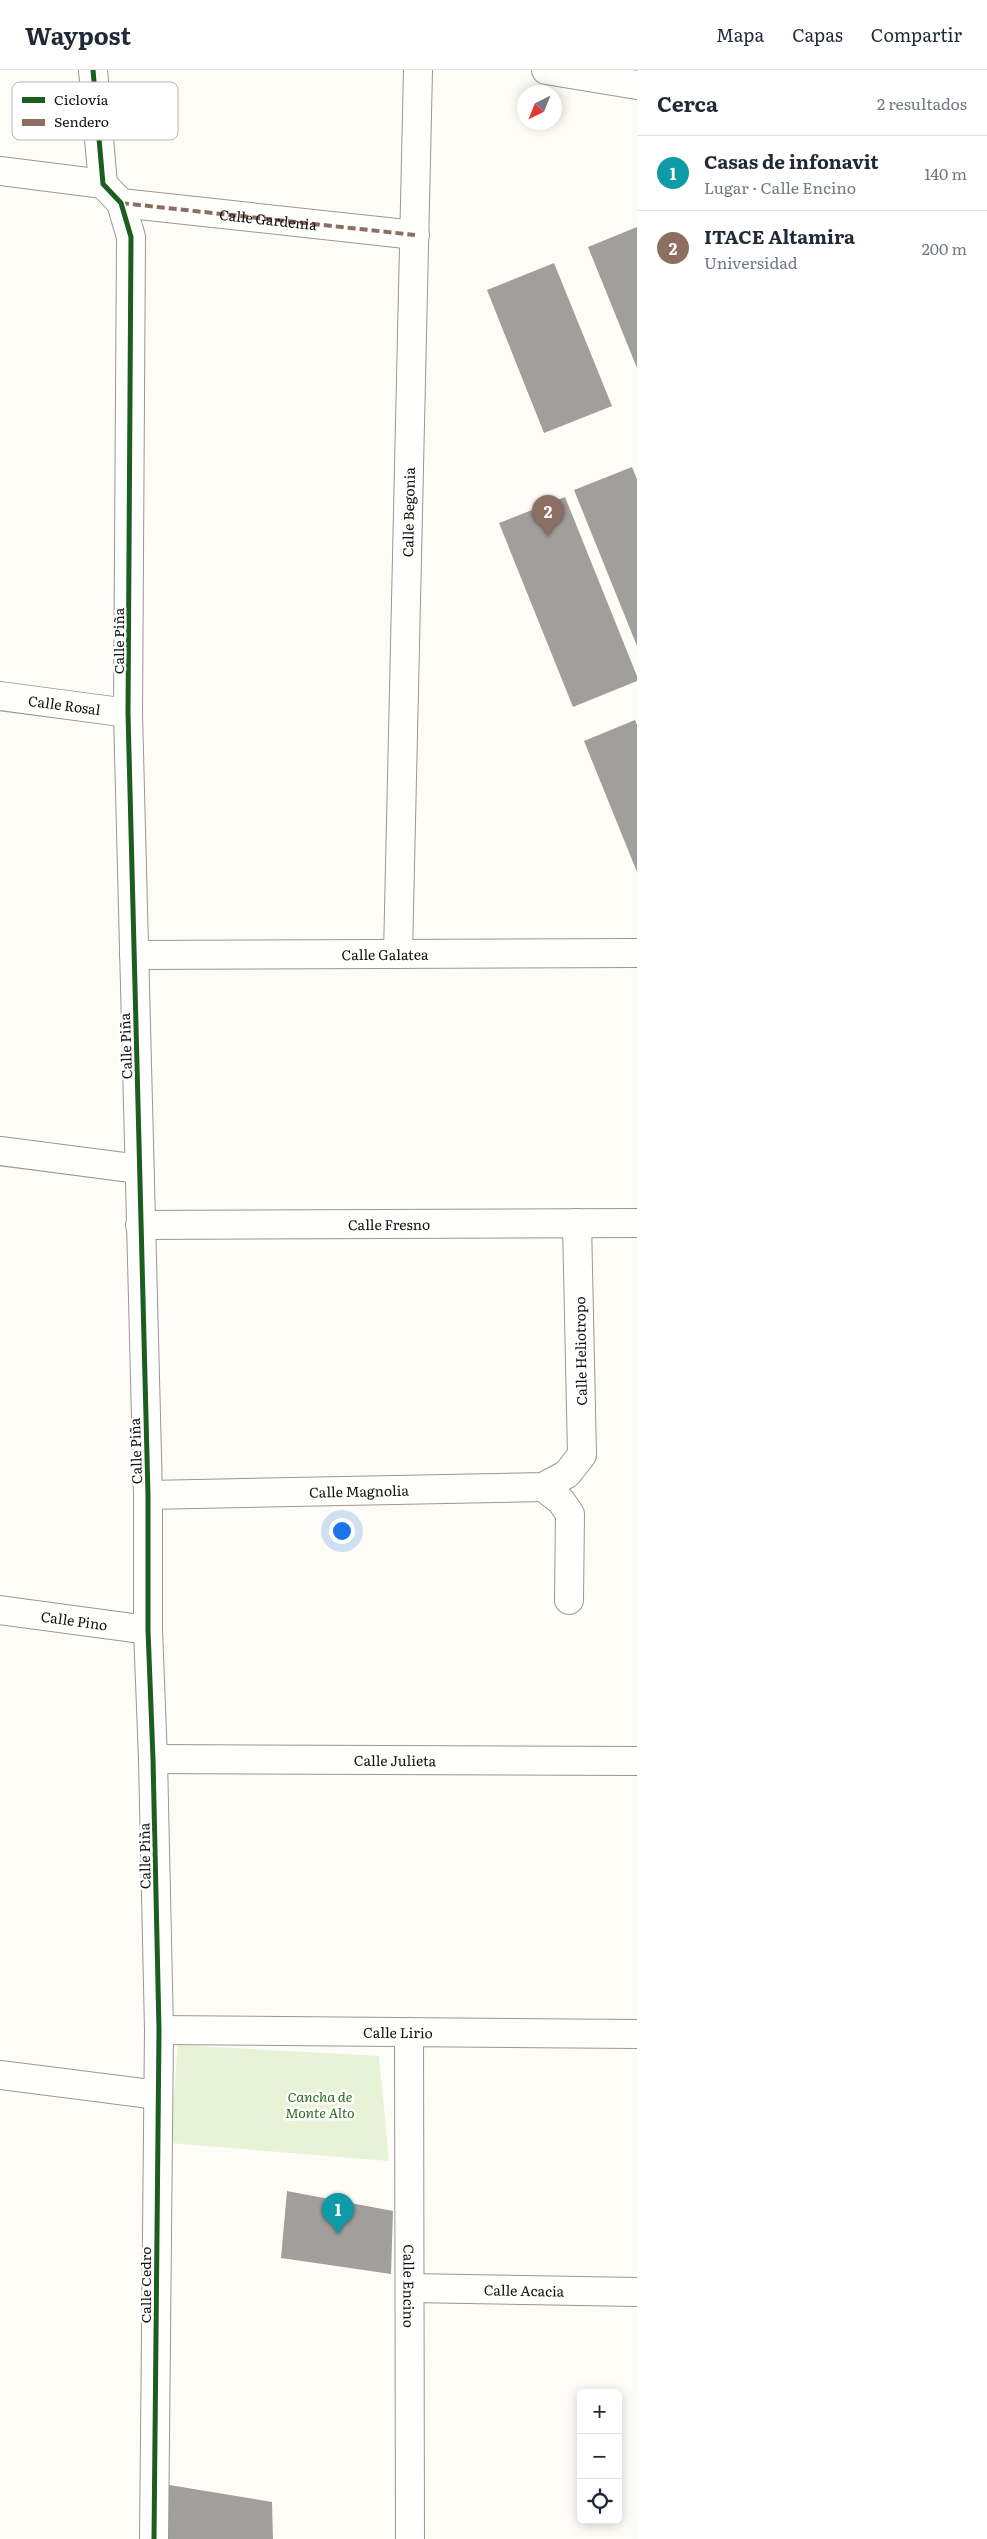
<!DOCTYPE html>
<html lang="es">
<head>
<meta charset="utf-8">
<style>
	:root { --surface:#fff; --page:#f6f6f7; --text:#1f2937; --muted:#747a83; --line:#e0e1e3; --accent:#2563eb }
	body { margin:0; font-family:Literata,serif; background:var(--page); color:var(--text) }
	.controls { position:absolute; right:15px; bottom:15px; display:grid; overflow:hidden; border-radius:8px; box-shadow:0 2px 12px #0003 }
	.controls button { width:45px; height:45px; display:grid; place-items:center; padding:0; border:0; border-bottom:1px solid var(--line); background:var(--surface); color:var(--text); font:25px sans-serif }
	.compass { position:absolute; left:517px; top:15px; width:45px; height:45px; border-radius:50%; background:var(--surface); box-shadow:0 2px 12px #0003; rotate:223deg }
	.you { position:absolute; left:341px; top:1460px; width:18px; height:18px; margin:-12px; border:4px solid #fff; border-radius:50%; background:#1a73e8; box-shadow:0 0 0 8px #1a73e833 }
	.badge { display:grid; place-items:center; width:32px; height:32px; border-radius:50%; background:var(--accent); color:#fff; font-size:16px; font-weight:700 }
	.pin { position:absolute; translate:-50% -41px; filter:drop-shadow(0 1px 2px #0008) }
	.pin::after { content:''; position:absolute; top:26px; width:18px; height:15px; background:inherit; clip-path:polygon(0 0,100% 0,50% 100%) }
	.list { margin:0; padding:0; list-style:none }
	h2 { display:flex; justify-content:space-between; align-items:center; height:65px; margin:0; padding:0 20px; font-size:21px }
	h2 small { font-size:16px; font-weight:400; color:var(--muted) }
	.list li { display:grid; grid-template-columns:32px 1fr auto; gap:15px; align-items:center; box-sizing:border-box; height:75px; padding:0 20px; border-top:1px solid var(--line) }
	.list b { display:block; font-size:19px; white-space:nowrap }
	.list p { margin:0; font-size:16px; white-space:nowrap; color:var(--muted) }
	.list em { font-size:16px; font-style:normal; color:var(--muted) }
	.icon { flex:none; width:28px; height:28px; fill:none; stroke:currentColor; stroke-width:2; stroke-linecap:round; stroke-linejoin:round }
	.map { position:relative; flex:none; width:637px; height:2469px; overflow:hidden }
	header { display:flex; align-items:center; gap:30px; box-sizing:border-box; height:70px; padding:0 25px; background:var(--surface); border-bottom:1px solid var(--line) }
	header strong { font-size:24px }
	nav { display:flex; gap:28px; margin-inline-start:auto; font-size:18px }
	main { display:flex }
	aside { flex:1; background:var(--surface) }
	.map>svg:first-child { display:block }
	.green { fill:#e7f3d7 }
	.building { fill:#a19f9c }
	.lines { fill:none; stroke-linecap:round; stroke-linejoin:round }
	.street-casing { stroke:#979795; stroke-width:30 }
	.street { stroke:#fffffe; stroke-width:28 }
	.quiet { stroke:#8d6e63; stroke-width:4; stroke-dasharray:8 4; stroke-linecap:butt }
	.cycleway-casing { stroke:#fff; stroke-width:8 }
	.cycleway { stroke:#1b5e20; stroke-width:5 }
	.labels { text-anchor:middle; dominant-baseline:central; stroke-width:5; stroke-linejoin:round; paint-order:stroke }
	.street-label { font-size:14px; fill:#111; stroke:#fff }
	.park-label { font-size:14px; font-style:italic; fill:#2f6b1f; stroke:#fff }
	.key { fill:#fff; stroke:#b8b8b8; stroke-width:1 }
	.key-label { font-size:14px; fill:#111 }
</style>
</head>
<body>
<header>
<strong>Waypost</strong>
<nav><a>Mapa</a><a>Capas</a><a>Compartir</a></nav>
</header>
<main>
<div class="map">
<svg width="637" height="2469" viewBox="0 0 637 2469">
	<rect width="100%" height="100%" fill="#fdfcf7"/>
	<!-- green -->
	<polygon class="green" points="178,1975 379,1986 389,2091 170,2073"/>
	<!-- building -->
	<g class="building">
		<polygon points="637,157 637,298 588,177"/>
		<polygon points="554,193 612,336 544,363 487,220"/>
		<polygon points="632,397 637,409 637,576 574,420"/>
		<polygon points="565,427 637,606 637,611 573,637 499,453"/>
		<polygon points="635,650 637,655 637,802 584,671"/>
		<polygon points="287,2121 393,2141 391,2204 281,2188"/>
		<polygon points="163,2414 272,2432 273,2469 159,2469"/>
	</g>
	<g class="lines">
		<defs>
			<g id="street">
				<polyline points="93,0 103,114 121,133 131,167 128,643 148,1425 148,1560 153,1689 159,1960 154,2469"/>
				<polyline points="546,0 637,15"/>
				<polyline points="0,101 103,114"/>
				<path id="s1" d="M121,133L415,165"/>
				<path id="s2" d="M0,626L128,643"/>
				<path id="s3" d="M398,884L418,0"/>
				<path id="s4" d="M134,885L637,883"/>
				<polyline points="0,1081 139,1099"/>
				<path id="s5" d="M140,1155L637,1153"/>
				<polyline points="543,1417 561,1431 570,1444 569,1530"/>
				<path id="s6" d="M148,1425L543,1417L567,1404L582,1385L577,1153"/>
				<path id="s7" d="M0,1540L148,1560"/>
				<path id="s8" d="M153,1689L637,1691"/>
				<path id="s9" d="M159,1960L637,1964"/>
				<path id="s10" d="M409,1962L410,2469"/>
				<polyline points="0,2005 158,2025"/>
				<path id="s11" d="M410,2218L637,2222"/>
			</g>
		</defs>
		<!-- street casing -->
		<use href="#street" class="street-casing"/>
		<!-- street -->
		<use href="#street" class="street"/>
		<!-- quiet -->
		<polyline class="quiet" points="121,133 415,165"/>
		<defs>
			<polyline id="cycleway" points="93,0 103,114 121,133 131,167 128,643 148,1425 148,1560 153,1689 159,1960 154,2469"/>
		</defs>
		<!-- cycleway casing -->
		<use href="#cycleway" class="cycleway-casing"/>
		<!-- cycleway -->
		<use href="#cycleway" class="cycleway"/>
	</g>
	<g class="labels">
		<!-- street labels -->
		<g class="street-label">
			<text stroke="none"><textPath href="#s1" startOffset="148">Calle Gardenia</textPath></text>
			<text stroke="none"><textPath href="#s3" startOffset="442">Calle Begonia</textPath></text>
			<text transform="translate(118 571) rotate(-90)">Calle Piña</text>
			<text stroke="none"><textPath href="#s2" startOffset="65">Calle Rosal</textPath></text>
			<text stroke="none"><textPath href="#s4" startOffset="251">Calle Galatea</textPath></text>
			<text transform="translate(125 976) rotate(-92)">Calle Piña</text>
			<text stroke="none"><textPath href="#s5" startOffset="249">Calle Fresno</textPath></text>
			<text transform="translate(580 1281) rotate(-91)">Calle Heliotropo</text>
			<text transform="translate(135 1381) rotate(-92)">Calle Piña</text>
			<text stroke="none"><textPath href="#s6" startOffset="211">Calle Magnolia</textPath></text>
			<text stroke="none"><textPath href="#s7" startOffset="75">Calle Pino</textPath></text>
			<text stroke="none"><textPath href="#s8" startOffset="242">Calle Julieta</textPath></text>
			<text transform="translate(144 1786) rotate(-91)">Calle Piña</text>
			<text stroke="none"><textPath href="#s9" startOffset="239">Calle Lirio</textPath></text>
			<text transform="translate(145 2215) rotate(-90)">Calle Cedro</text>
			<text stroke="none"><textPath href="#s10" startOffset="254">Calle Encino</textPath></text>
			<text stroke="none"><textPath href="#s11" startOffset="114">Calle Acacia</textPath></text>
		</g>
		<!-- park labels -->
		<g class="park-label">
			<text x="320" y="2026">Cancha de<tspan x="320" dy="16">Monte Alto</tspan></text>
		</g>
	</g>
	<!-- legend -->
	<rect x="12" y="12" width="166" height="58" rx="8" class="key"/>
	<rect x="22" y="27" width="23" height="6" fill="#1b5e20"/>
	<rect x="22" y="49" width="23" height="7" fill="#8d6e63"/>
	<g class="key-label">
		<text x="54" y="35">Ciclovía</text>
		<text x="54" y="57">Sendero</text>
	</g>
</svg>
<div class="controls">
<button>+</button>
<button>−</button>
<button><svg class="icon" aria-label="locate" viewBox="0 0 24 24"><circle cx="12" cy="12" r="6"/><path d="M12 2v4M12 18v4M2 12h4M18 12h4"/></svg></button>
</div>
<svg class="compass" viewBox="-18 -18 36 36"><path d="M0-13l5 13h-10z" fill="#e53935"/><path d="M0 13l5-13h-10z" fill="#747a83"/></svg>
<div class="you"></div>
<div class="pin badge" style="left:338px;top:2164px;background:#0f9aa8">1</div>
<div class="pin badge" style="left:548px;top:466px;background:#8d6e63">2</div>
</div>
<aside>
<h2>Cerca<small>2 resultados</small></h2>
<ul class="list">
<li><span class="badge" style="background:#0f9aa8">1</span><div><b>Casas de infonavit</b><p>Lugar · Calle Encino</p></div><em>140 m</em></li>
<li><span class="badge" style="background:#8d6e63">2</span><div><b>ITACE Altamira</b><p>Universidad</p></div><em>200 m</em></li>
</ul>
</aside>
</main>
</body>
</html>
